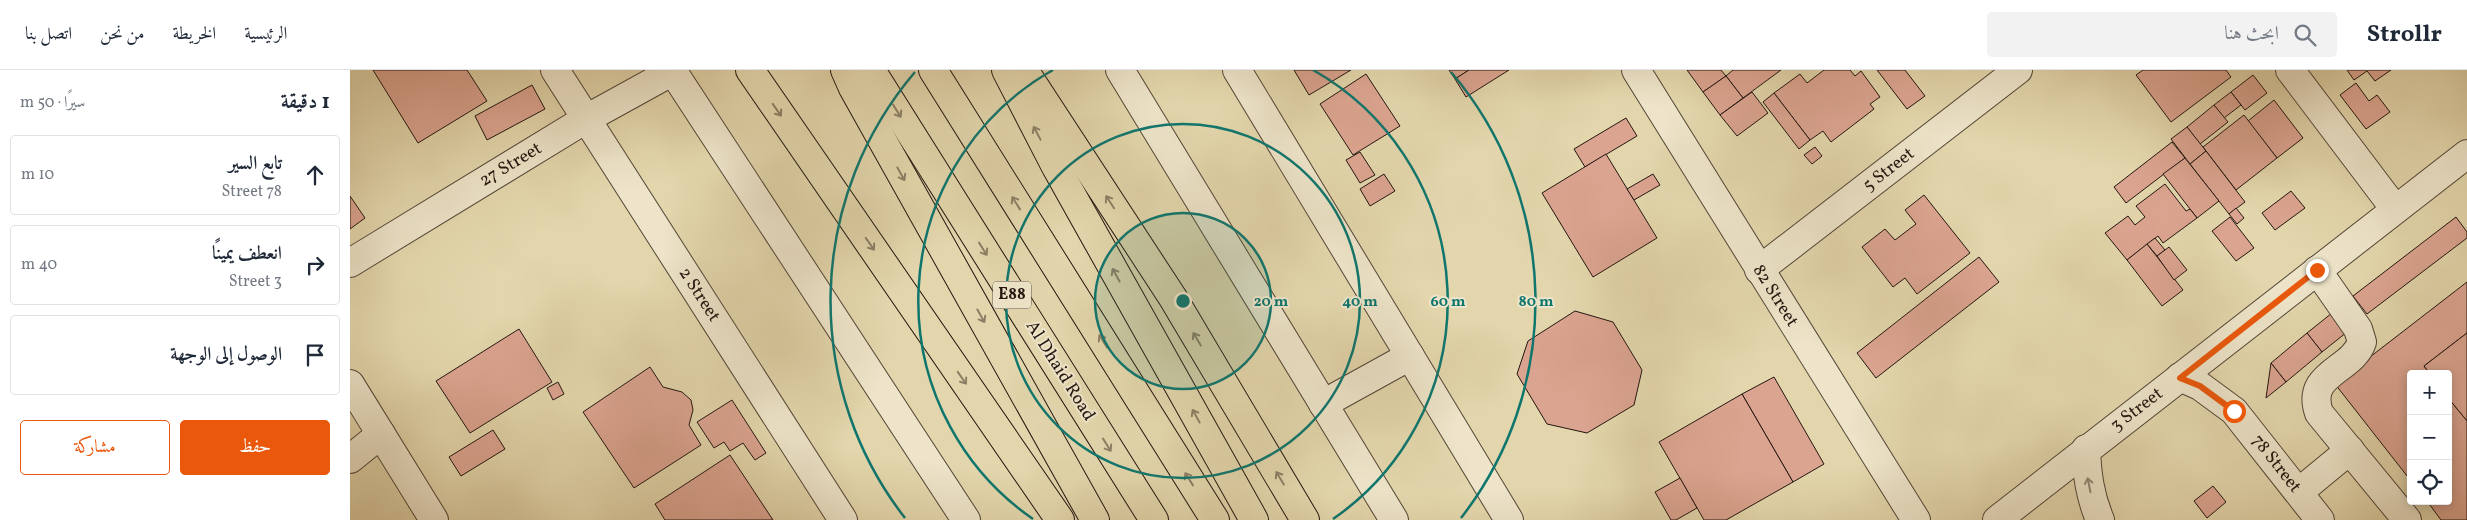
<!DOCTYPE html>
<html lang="ar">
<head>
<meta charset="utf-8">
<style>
	:root { --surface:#fff; --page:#f2f2f3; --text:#1f2937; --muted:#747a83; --line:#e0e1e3; --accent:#ea580c }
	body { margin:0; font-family:Vollkorn,Amiri,serif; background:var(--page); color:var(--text); direction:rtl }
	.controls { position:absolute; right:15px; bottom:15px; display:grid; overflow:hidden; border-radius:5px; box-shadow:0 2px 12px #0003 }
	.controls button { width:45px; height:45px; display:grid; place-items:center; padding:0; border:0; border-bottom:1px solid var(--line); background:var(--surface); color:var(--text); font:25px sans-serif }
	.stop { position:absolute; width:15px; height:15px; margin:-11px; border:4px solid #ea580c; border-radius:50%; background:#fff }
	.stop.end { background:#ea580c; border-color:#fff; box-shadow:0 1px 5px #0008 }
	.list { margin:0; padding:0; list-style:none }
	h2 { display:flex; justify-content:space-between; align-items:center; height:65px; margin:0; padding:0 20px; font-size:21px }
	h2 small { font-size:16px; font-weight:400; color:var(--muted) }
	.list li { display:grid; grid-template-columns:32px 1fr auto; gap:15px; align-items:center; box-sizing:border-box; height:80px; margin:0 10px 10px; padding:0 10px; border:1px solid var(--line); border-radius:5px }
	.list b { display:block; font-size:19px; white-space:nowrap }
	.list p { margin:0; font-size:16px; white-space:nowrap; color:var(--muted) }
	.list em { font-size:16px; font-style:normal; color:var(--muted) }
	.actions { display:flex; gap:10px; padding:15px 20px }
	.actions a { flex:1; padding:11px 0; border:1px solid var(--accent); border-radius:5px; text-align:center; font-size:18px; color:var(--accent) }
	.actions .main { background:var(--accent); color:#fff }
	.icon { flex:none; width:28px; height:28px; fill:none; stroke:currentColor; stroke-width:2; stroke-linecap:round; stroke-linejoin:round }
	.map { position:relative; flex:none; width:2117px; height:450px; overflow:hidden; direction:ltr }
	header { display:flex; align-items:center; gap:30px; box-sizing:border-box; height:70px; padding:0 25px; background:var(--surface); border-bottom:1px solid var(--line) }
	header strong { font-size:24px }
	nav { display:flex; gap:28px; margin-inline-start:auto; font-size:18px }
	.search { width:350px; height:45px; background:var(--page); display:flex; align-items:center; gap:12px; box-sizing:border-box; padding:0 18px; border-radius:5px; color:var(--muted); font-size:19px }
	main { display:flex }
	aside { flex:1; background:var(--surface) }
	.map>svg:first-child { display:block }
	.building { fill:#dba490; stroke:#231610 }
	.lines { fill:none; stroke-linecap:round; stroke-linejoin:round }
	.minor-casing { stroke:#534637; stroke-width:30 }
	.major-casing { stroke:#231610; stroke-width:30 }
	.highway-casing { stroke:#231610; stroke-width:30 }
	.minor { stroke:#ede4c9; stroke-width:28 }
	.major { stroke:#e3d6ac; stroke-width:28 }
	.highway { stroke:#e3d6ac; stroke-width:28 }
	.oneway { stroke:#8d8066 }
	.oneway2 { stroke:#928776 }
	.route { stroke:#ea580c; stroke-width:6 }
	.ring { fill:none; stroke:#0f766e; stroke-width:2.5 }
	.labels { text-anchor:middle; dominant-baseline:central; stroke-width:4; stroke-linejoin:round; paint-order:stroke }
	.shield { fill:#ede4c9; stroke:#605448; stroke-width:1 }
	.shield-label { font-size:16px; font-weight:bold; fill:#231610 }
	.street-label { font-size:18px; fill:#231610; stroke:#ede4c9 }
	.centre { fill:#0f766e; stroke:#ede4c9; stroke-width:2.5 }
	.ring-label { font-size:15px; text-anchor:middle; font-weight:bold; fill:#0f766e; stroke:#ede4c9; stroke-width:4; stroke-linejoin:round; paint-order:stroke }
</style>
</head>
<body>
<header>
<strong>Strollr</strong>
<div class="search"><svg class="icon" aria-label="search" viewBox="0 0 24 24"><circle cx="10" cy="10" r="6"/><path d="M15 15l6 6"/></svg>ابحث هنا</div>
<nav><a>الرئيسية</a><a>الخريطة</a><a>من نحن</a><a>اتصل بنا</a></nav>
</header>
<main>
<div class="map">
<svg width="2117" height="450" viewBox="0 0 2117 450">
	<rect width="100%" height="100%" fill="#e3d6ac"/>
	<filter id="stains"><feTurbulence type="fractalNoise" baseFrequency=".004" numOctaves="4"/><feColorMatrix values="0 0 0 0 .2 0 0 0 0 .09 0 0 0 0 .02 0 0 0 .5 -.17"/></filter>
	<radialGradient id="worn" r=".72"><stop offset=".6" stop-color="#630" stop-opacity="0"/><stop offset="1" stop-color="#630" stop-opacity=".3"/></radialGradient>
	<!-- building -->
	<g class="building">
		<polygon points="23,0 117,0 137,31 68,73"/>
		<polygon points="944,0 1001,0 959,25"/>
		<polygon points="1099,0 1119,0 1105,9"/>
		<polygon points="1119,0 1159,0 1116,27 1105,9"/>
		<polygon points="1337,0 1371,0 1376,6 1353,22"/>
		<polygon points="1383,0 1431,0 1393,28 1376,6"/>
		<polygon points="1474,0 1500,0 1505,6 1511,1 1530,27 1520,34 1524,39 1481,72 1473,61 1460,70 1424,23 1450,4 1457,13"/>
		<polygon points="1527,0 1555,0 1575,26 1557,39"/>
		<polygon points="1793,0 1876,0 1881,7 1821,52 1786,5"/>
		<polygon points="1997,0 2041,0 2025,11 2017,1 2004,10"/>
		<polygon points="1016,4 1050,56 1003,85 970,34"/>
		<polygon points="1903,5 1917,23 1895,40 1881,22"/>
		<polygon points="1376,6 1393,28 1370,45 1353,22"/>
		<polygon points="2006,13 2019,31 2027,25 2040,42 2016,59 1990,25"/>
		<polygon points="182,15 195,39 137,70 125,46"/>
		<polygon points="1402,22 1418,43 1387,66 1370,45"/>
		<polygon points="1881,22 1891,35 1874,48 1864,35"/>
		<polygon points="1424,23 1460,70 1449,79 1413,32"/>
		<polygon points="1924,30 1953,68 1927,88 1898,51"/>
		<polygon points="1864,35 1878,52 1850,74 1837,57"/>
		<polygon points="1894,45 1927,88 1886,120 1853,77"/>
		<polygon points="1276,48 1287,66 1235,97 1224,79"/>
		<polygon points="1837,57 1856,81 1840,94 1821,69"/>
		<polygon points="1822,72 1835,88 1776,133 1764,117"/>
		<polygon points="1465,77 1472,86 1462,94 1454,85"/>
		<polygon points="1856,81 1895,132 1879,144 1840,94"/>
		<polygon points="1010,82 1025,105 1010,113 996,90"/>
		<polygon points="1256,84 1307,168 1243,207 1192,123"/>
		<polygon points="1835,88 1869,131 1847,148 1813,104"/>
		<polygon points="1034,104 1045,121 1020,136 1010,119"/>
		<polygon points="1303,104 1310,115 1284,130 1277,119"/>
		<polygon points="1815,114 1836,141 1840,139 1847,148 1813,173 1808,166 1777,190 1755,163 1778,146 1785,155 1795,147 1786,136"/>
		<polygon points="1941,121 1955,138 1925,160 1912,143"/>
		<polygon points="1574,125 1620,183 1567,224 1555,208 1543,217 1512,177 1535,159 1545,170 1566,154 1555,140"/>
		<polygon points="0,126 15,148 0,159"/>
		<polygon points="1886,138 1894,148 1887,154 1879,144"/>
		<polygon points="1880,147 1904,178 1886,191 1862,161"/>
		<polygon points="2106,147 2117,162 2117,168 2017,244 2003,226"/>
		<polygon points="1805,168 1815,180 1807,186 1797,174"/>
		<polygon points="1797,174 1833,220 1812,236 1777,190"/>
		<polygon points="1819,177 1837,200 1824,210 1807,186"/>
		<polygon points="1629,187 1649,212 1526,308 1507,283"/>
		<polygon points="2117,212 2117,263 2074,296 2080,304 2061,304 2061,411 1985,314"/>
		<polygon points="1225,241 1263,252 1292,300 1284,335 1237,363 1197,354 1167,304 1178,271"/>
		<polygon points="1982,243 1997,262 1972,282 1957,263"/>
		<polygon points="169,259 202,312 120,363 86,311"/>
		<polygon points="1957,263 1972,282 1936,312 1921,293"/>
		<polygon points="2117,263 2117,351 2098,328 2098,304 2080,304 2074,296"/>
		<polygon points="1921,293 1936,312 1916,328"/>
		<polygon points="300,297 313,317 332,322 341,330 343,340 339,355 351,375 284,418 233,342"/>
		<polygon points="1424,307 1474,394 1443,412 1392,324"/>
		<polygon points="208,312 214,324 203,330 197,318"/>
		<polygon points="1392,324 1443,412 1376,450 1354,450 1309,372"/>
		<polygon points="2098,328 2117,351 2117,450 2091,450 2077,431 2098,431"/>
		<polygon points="382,330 416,383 405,390 393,373 380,381 374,372 364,378 347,352"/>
		<polygon points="143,360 155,379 111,406 99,387"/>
		<polygon points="380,385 423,450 315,450 305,434"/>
		<polygon points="1330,408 1347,438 1326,450 1321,450 1305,422"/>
		<polygon points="1863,416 1876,432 1857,448 1844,431"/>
	</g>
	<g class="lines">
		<defs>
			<g id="minor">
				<polyline points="205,0 493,450"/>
				<polyline points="322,0 616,450"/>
				<polyline points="770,0 1044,450"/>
				<polyline points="887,0 1159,450"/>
				<polyline points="1286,0 1566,450"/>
				<polyline points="1940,0 2045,139"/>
				<polyline points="0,193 236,49 323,1"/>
				<polyline points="1409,200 1668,0"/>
				<path d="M1967,200L2008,259L2012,272C2002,301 1955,303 1969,343L2057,450"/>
				<polyline points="1830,307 1850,316 1884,341 1970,450"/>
				<polyline points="0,314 84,450"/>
				<polyline points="973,334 1060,286"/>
				<path d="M1736,379C1737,405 1740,426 1750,450"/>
				<polyline points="0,389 31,364"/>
				<polyline points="1949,422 2000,380"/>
				<polyline points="1647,450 2117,84"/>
			</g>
			<g id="major">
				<polyline points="400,0 710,450"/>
				<polyline points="674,0 823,228 955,450"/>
			</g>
			<g id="highway">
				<polyline points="495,0 503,18 745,450"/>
				<polyline points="521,0 804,450"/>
				<polyline points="583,0 865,450"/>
				<polyline points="656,0 706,97 904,450"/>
			</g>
		</defs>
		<!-- minor casing -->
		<use href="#minor" class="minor-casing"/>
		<!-- major casing -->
		<use href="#major" class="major-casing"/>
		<!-- highway casing -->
		<use href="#highway" class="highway-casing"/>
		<!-- minor -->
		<use href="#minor" class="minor"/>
		<!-- major -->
		<use href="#major" class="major"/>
		<!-- highway -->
		<use href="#highway" class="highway"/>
	</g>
	<!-- one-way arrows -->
	<defs><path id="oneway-shaft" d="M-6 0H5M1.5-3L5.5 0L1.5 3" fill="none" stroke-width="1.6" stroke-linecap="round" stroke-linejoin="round" transform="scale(1.25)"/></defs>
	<g class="oneway">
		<use href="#oneway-shaft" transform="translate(427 40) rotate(55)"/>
		<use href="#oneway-shaft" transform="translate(547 41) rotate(58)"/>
		<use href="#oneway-shaft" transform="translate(687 63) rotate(-118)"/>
		<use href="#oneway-shaft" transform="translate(551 104) rotate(61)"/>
		<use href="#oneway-shaft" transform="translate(760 132) rotate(-123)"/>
		<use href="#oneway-shaft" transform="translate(666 133) rotate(-122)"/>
		<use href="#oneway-shaft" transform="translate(520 174) rotate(55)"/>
		<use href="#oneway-shaft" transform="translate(633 179) rotate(58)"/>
		<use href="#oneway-shaft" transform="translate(766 205) rotate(-119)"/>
		<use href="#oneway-shaft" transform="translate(631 246) rotate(61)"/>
		<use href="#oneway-shaft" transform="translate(847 269) rotate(-121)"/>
		<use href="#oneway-shaft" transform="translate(753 271) rotate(-122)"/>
		<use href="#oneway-shaft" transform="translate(612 308) rotate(55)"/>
		<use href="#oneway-shaft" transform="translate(846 346) rotate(-119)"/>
		<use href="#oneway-shaft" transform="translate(757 375) rotate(58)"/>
		<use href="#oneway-shaft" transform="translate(930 408) rotate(-121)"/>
		<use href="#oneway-shaft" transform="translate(839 409) rotate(-122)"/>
	</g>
	<use class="oneway2" href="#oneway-shaft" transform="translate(1739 415) rotate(-101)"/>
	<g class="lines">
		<!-- route -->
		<polyline class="route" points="1884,341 1850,316 1830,308 1967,200"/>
	</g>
	<!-- distance rings -->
	<circle cx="833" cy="231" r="88" fill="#0f766e" fill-opacity=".12"/>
	<g class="ring">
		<circle cx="833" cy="231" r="88"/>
		<circle cx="833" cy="231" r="177"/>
		<path d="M683 449A265 265 0 0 1 703 0M963 0A265 265 0 0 1 983 449"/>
		<path d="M555 448A353 353 0 0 1 565 2M1101 2A353 353 0 0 1 1111 448"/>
	</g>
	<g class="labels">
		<!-- shield labels -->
		<rect class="shield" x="643" y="211.5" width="38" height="27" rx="4"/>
		<g class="shield-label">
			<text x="662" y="225">E88</text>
		</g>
		<!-- street labels -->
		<g class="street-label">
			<text transform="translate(161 95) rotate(-31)">27 Street</text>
			<text transform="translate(1539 100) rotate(-38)">5 Street</text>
			<text transform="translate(349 225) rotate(57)">2 Street</text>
			<text transform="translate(1425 226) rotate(58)">82 Street</text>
			<text transform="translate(710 301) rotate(58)">Al Dhaid Road</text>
			<text transform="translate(1787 340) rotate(-37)">3 Street</text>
			<text transform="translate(1926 394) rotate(52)">78 Street</text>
		</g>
	</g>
	<circle cx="833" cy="231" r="8" class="centre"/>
	<g class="ring-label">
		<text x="921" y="236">20 m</text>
		<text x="1010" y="236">40 m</text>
		<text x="1098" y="236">60 m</text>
		<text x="1186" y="236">80 m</text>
	</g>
	<rect width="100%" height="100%" filter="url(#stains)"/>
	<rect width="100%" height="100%" fill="url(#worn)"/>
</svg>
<div class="controls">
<button>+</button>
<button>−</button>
<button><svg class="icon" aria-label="locate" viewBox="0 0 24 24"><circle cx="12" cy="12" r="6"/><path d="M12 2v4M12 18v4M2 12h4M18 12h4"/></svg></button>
</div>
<div class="stop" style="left:1884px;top:341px"></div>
<div class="stop end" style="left:1967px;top:200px"></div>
</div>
<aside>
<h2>1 دقيقة<small>سيرًا · 50 m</small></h2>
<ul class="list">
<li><svg class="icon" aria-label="ahead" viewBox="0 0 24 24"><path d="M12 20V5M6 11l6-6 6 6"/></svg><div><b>تابع السير</b><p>78 Street</p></div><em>10 m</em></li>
<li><svg class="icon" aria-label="right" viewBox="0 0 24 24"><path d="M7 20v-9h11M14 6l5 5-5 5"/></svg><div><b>انعطف يمينًا</b><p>3 Street</p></div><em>40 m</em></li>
<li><svg class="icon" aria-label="arrive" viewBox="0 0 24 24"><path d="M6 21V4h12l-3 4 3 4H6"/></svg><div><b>الوصول إلى الوجهة</b></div></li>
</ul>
<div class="actions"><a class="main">حفظ</a><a>مشاركة</a></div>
</aside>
</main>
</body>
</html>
